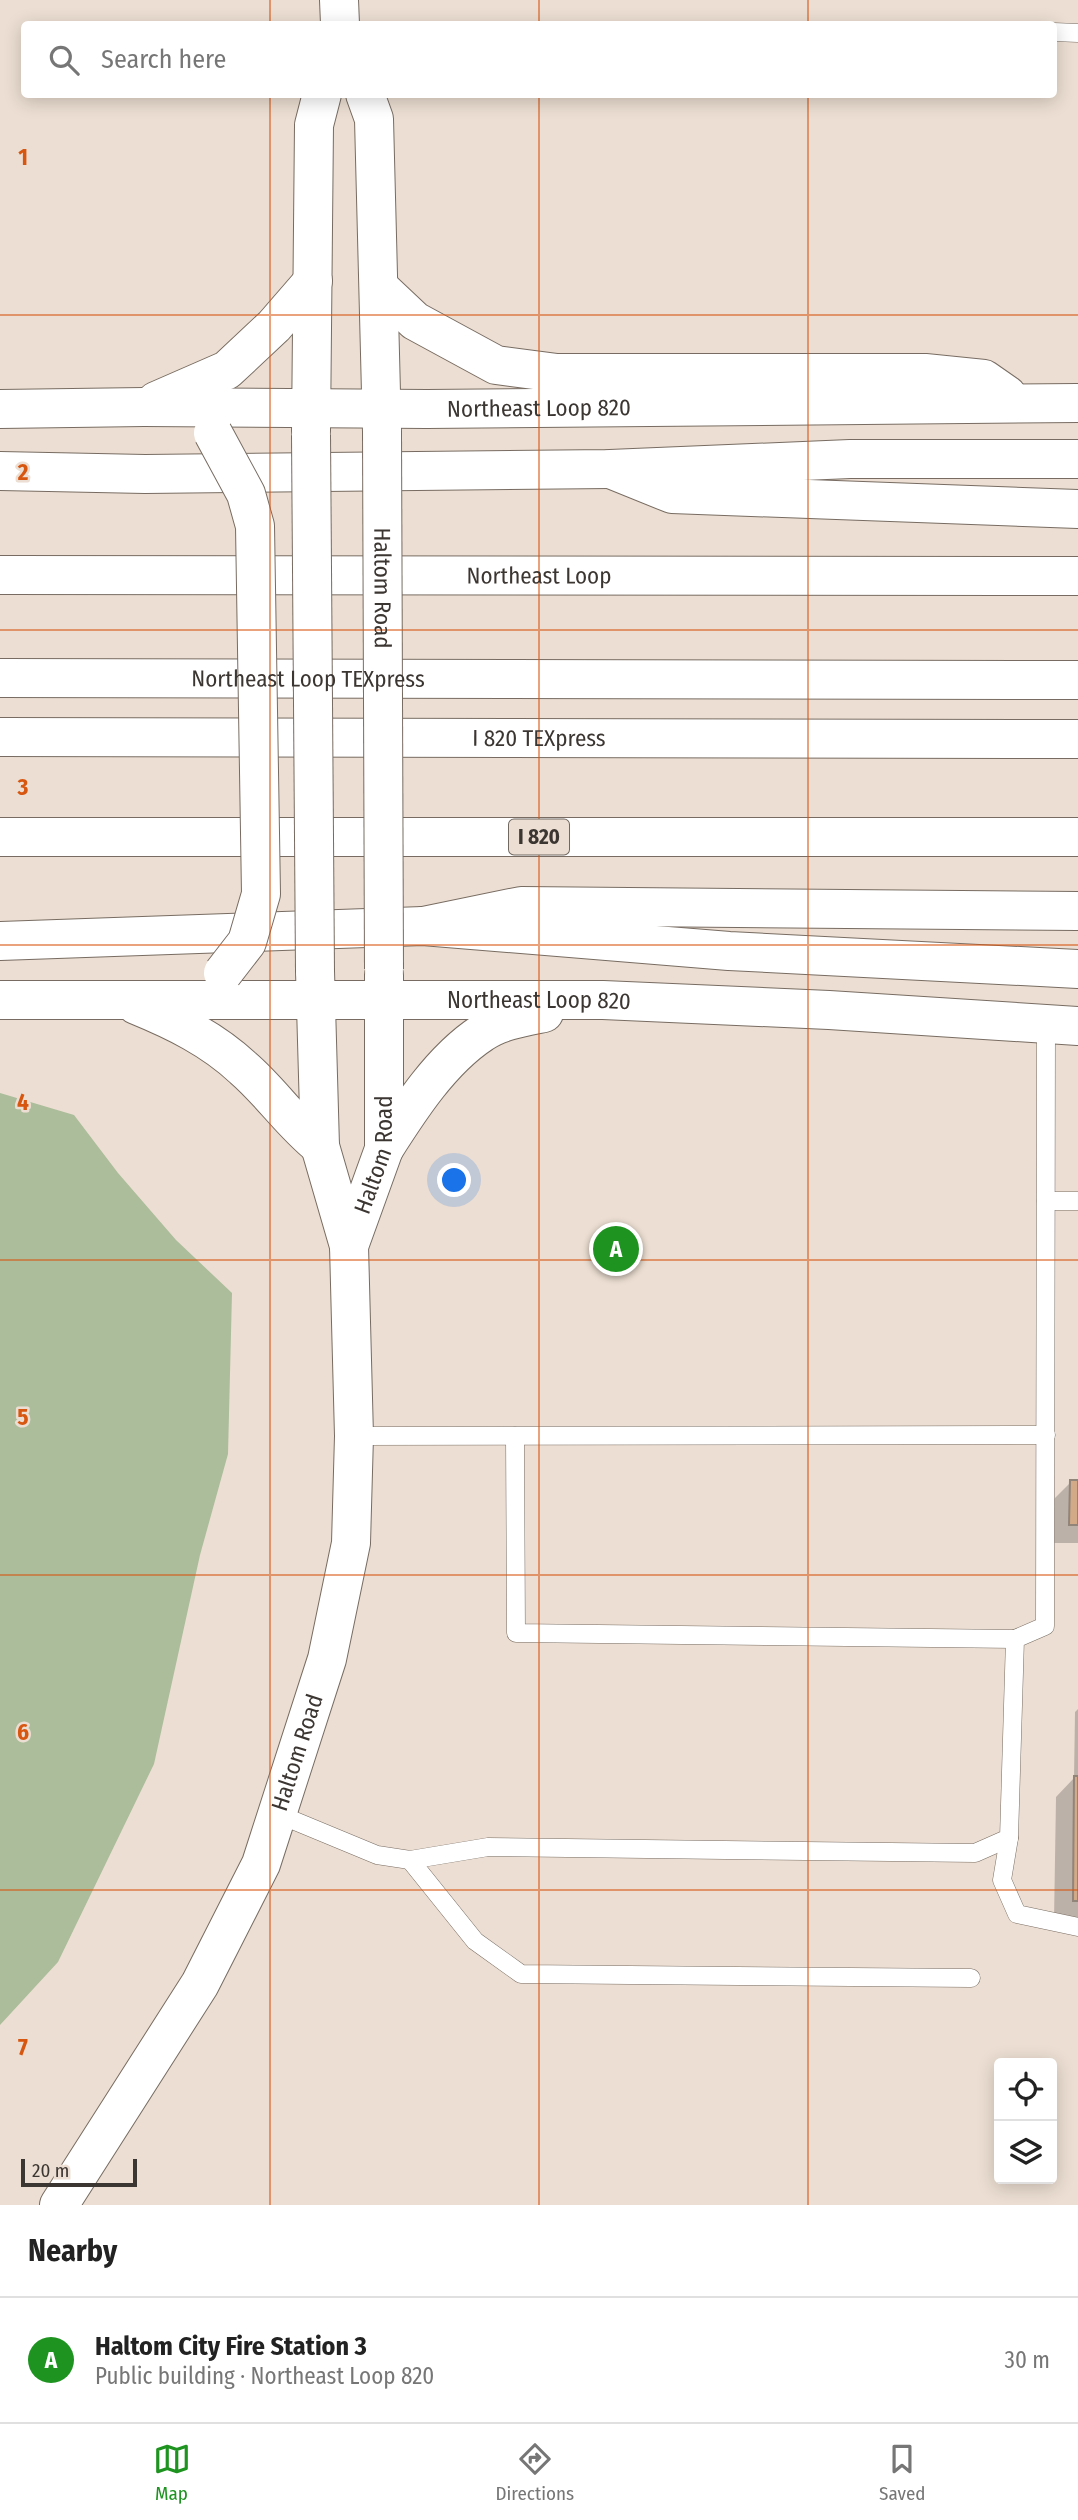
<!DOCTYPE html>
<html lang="en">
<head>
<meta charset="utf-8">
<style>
	:root { --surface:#fff; --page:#f2f2f2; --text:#222; --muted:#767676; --line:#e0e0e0; --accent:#1e9320 }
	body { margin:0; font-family:"Fira Sans Condensed",sans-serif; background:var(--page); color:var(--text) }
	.controls { position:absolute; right:21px; bottom:21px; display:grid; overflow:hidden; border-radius:7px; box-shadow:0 4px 18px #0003 }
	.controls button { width:63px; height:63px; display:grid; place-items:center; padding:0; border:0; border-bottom:2px solid var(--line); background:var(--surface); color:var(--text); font:35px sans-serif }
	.scale { position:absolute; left:21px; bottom:18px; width:116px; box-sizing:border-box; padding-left:7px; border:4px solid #3c3632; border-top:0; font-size:19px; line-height:24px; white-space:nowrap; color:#3c3632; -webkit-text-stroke:5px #ecded2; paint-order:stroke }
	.you { position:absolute; left:455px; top:1181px; width:24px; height:24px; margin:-18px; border:5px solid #fff; border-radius:50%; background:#1a73e8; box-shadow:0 0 0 10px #1a73e833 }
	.badge { display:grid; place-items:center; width:46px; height:46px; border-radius:50%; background:var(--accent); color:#fff; font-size:23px; font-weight:700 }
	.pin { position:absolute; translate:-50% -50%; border:4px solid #fff; box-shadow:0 2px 7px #0006 }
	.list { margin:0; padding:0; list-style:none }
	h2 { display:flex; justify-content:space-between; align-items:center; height:91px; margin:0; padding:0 28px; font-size:30px }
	h2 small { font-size:23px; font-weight:400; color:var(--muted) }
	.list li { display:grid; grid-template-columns:46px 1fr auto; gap:21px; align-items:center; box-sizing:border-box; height:126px; padding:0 28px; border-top:2px solid var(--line) }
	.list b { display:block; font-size:26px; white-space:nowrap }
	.list p { margin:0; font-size:23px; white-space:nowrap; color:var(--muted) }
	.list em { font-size:23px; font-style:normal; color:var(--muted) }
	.icon { flex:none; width:38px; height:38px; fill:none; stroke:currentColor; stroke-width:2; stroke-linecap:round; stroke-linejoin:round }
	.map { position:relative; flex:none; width:1078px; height:2205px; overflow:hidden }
	.search { position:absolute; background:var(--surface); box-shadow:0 4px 18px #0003; left:21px; right:21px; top:21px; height:77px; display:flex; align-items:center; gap:18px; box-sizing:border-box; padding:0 24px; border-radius:7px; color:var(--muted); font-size:26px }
	.sheet { height:217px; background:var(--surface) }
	nav { display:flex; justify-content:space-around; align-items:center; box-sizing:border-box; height:98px; border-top:2px solid var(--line); background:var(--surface); font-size:19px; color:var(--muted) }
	nav a { display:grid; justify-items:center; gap:4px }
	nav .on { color:var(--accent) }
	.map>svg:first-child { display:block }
	.green { fill:#abbd9b }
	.shadow { fill:#0003 }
	.building { fill:#d2aa87; stroke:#918479; stroke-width:2 }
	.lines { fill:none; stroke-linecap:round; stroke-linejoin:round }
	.service-casing { stroke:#786c62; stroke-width:19 }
	.secondary-casing { stroke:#786c62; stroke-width:40 }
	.motorway-casing { stroke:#786c62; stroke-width:40 }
	.service { stroke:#fff; stroke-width:18 }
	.secondary { stroke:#fff; stroke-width:38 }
	.motorway { stroke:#fff; stroke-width:38 }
	.secondary-bridge-casing { stroke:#786c62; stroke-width:40; stroke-linecap:butt }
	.secondary-bridge { stroke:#fff; stroke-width:38 }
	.grid { fill:none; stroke:#d75610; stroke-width:2; stroke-opacity:0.55 }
	.labels { text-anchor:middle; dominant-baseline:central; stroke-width:5; stroke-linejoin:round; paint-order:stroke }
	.shield { fill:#ecded2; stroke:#716862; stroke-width:2 }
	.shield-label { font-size:21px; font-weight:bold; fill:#3c3632 }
	.street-label { font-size:23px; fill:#3c3632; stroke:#ecded2 }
	.grid-label { font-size:23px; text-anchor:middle; font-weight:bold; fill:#d75610; stroke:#ecded2; stroke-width:5; stroke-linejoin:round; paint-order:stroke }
</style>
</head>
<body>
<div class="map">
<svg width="1078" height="2205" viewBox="0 0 1078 2205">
	<rect width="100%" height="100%" fill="#ecded2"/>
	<!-- green -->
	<polygon class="green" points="0,1093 74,1115 118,1173 176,1240 232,1293 228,1454 200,1555 154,1764 58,1962 0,2025"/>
	<!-- shadow -->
	<g class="shadow">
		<polygon points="1071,1482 1078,1482 1078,1543 1051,1543 1052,1501"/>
		<polygon points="1078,1709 1078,1920 1054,1920 1056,1797 1074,1778 1075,1712"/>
	</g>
	<!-- building -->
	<g class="building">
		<polygon points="1070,1480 1078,1480 1078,1525 1069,1525"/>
		<polygon points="1074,1776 1078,1776 1078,1901 1073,1901"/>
	</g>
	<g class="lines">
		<defs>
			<g id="service">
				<polyline points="1054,32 1078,33"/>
				<polyline points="1046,1201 1078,1201"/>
				<polyline points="354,1436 1046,1435"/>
				<polyline points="515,1436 516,1633 1015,1639"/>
				<polyline points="278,1814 377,1855 410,1860 488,1847 975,1853 1009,1838 1015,1639 1045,1626 1046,1025"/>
				<polyline points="1009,1838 1002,1880 1017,1914 1078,1927"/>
				<polyline points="410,1860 475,1941 521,1974 971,1978"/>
			</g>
			<g id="secondary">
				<polyline points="339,0 340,24"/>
				<polyline points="365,94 374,119 382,432"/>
				<polyline points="380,288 415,321 496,365 557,373 925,373 984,379 1007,395"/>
				<polyline points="156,401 227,370 274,326 313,281"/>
				<path id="s1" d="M0,409L144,407L427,409L1078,403"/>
				<polyline points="311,431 314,125 322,94"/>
				<polyline points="0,471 145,474 610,469 850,459 1078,459"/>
				<polyline points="0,941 423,926 729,951 1078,969"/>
				<path id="s2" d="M0,1000H603L829,1010L1078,1026"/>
				<path d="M136,1005C175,1021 212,1039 243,1068C271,1092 291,1123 320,1146"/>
				<path d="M384,1149C410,1108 441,1060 482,1033C499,1021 524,1017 544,1013"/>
				<path id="s3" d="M349,1246L384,1149V975"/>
				<path id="s4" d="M59,2205L200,1984L261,1864L327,1659L351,1543L354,1436L349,1246L320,1146L315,971"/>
			</g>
			<g id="motorway">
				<polyline points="610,469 672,494 1078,509"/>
				<path id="s5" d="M0,575L1078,576"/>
				<path id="s6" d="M0,678L1078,680"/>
				<path id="s7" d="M0,737L1078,739"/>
				<polyline points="0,837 1078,837"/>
				<polyline points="423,926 521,906 1078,911"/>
			</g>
		</defs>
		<!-- service casing -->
		<use href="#service" class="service-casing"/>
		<!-- secondary casing -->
		<use href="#secondary" class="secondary-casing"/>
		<!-- motorway casing -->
		<use href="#motorway" class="motorway-casing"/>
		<!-- service -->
		<use href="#service" class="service"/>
		<!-- secondary -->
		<use href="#secondary" class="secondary"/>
		<!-- motorway -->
		<use href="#motorway" class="motorway"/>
		<defs>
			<g id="secondary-bridge">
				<path id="s8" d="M382,432L384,969"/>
				<polyline points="213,433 246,494 255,526 261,894 247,942 223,973"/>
				<polyline points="311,435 315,971"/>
			</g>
		</defs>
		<!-- secondary-bridge casing -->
		<use href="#secondary-bridge" class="secondary-bridge-casing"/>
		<!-- secondary-bridge -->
		<use href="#secondary-bridge" class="secondary-bridge"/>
	</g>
	<!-- grid -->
	<path class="grid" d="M270,0V24M539,0V24M808,0V24M270,94V2205M539,94V2205M808,94V2205M0,315H1078M0,630H1078M0,945H1078M0,1260H1078M0,1575H1078M0,1890H1078"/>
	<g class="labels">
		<!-- shield labels -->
		<rect class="shield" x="509" y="819.5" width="60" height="35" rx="5"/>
		<g class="shield-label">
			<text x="539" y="837">I 820</text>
		</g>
		<!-- street labels -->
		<g class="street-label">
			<text stroke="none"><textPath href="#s1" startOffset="539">Northeast Loop 820</textPath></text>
			<text stroke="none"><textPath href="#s5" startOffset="539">Northeast Loop</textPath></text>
			<text stroke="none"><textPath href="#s8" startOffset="156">Haltom Road</textPath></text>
			<text stroke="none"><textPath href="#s6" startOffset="308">Northeast Loop TEXpress</textPath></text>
			<text stroke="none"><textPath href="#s7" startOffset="539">I 820 TEXpress</textPath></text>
			<text stroke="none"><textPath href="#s2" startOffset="539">Northeast Loop 820</textPath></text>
			<text stroke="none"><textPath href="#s3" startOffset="96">Haltom Road</textPath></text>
			<text stroke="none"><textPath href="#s4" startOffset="514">Haltom Road</textPath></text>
		</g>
	</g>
	<g class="grid-label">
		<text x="23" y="165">1</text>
		<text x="23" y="480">2</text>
		<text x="23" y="795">3</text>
		<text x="23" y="1110">4</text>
		<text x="23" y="1425">5</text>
		<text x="23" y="1740">6</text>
		<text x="23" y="2055">7</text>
	</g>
</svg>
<div class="controls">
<button><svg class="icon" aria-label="locate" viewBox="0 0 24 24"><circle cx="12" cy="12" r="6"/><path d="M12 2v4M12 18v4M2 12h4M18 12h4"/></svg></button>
<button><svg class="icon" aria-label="layers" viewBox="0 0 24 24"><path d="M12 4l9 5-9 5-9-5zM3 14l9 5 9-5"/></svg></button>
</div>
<div class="scale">20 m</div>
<div class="you"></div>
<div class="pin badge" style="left:616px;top:1249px">A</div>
<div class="search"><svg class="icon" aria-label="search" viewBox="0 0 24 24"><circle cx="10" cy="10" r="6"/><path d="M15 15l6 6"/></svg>Search here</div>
</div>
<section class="sheet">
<h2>Nearby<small></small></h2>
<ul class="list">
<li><span class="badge">A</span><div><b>Haltom City Fire Station 3</b><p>Public building · Northeast Loop 820</p></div><em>30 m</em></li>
</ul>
</section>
<nav>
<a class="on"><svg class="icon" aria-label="map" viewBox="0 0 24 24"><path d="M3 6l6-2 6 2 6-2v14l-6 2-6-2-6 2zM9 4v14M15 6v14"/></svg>Map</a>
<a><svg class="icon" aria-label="directions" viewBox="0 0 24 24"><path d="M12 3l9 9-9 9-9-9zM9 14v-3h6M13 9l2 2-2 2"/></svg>Directions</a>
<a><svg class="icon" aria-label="saved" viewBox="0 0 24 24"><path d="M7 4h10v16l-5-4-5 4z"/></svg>Saved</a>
</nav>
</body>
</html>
